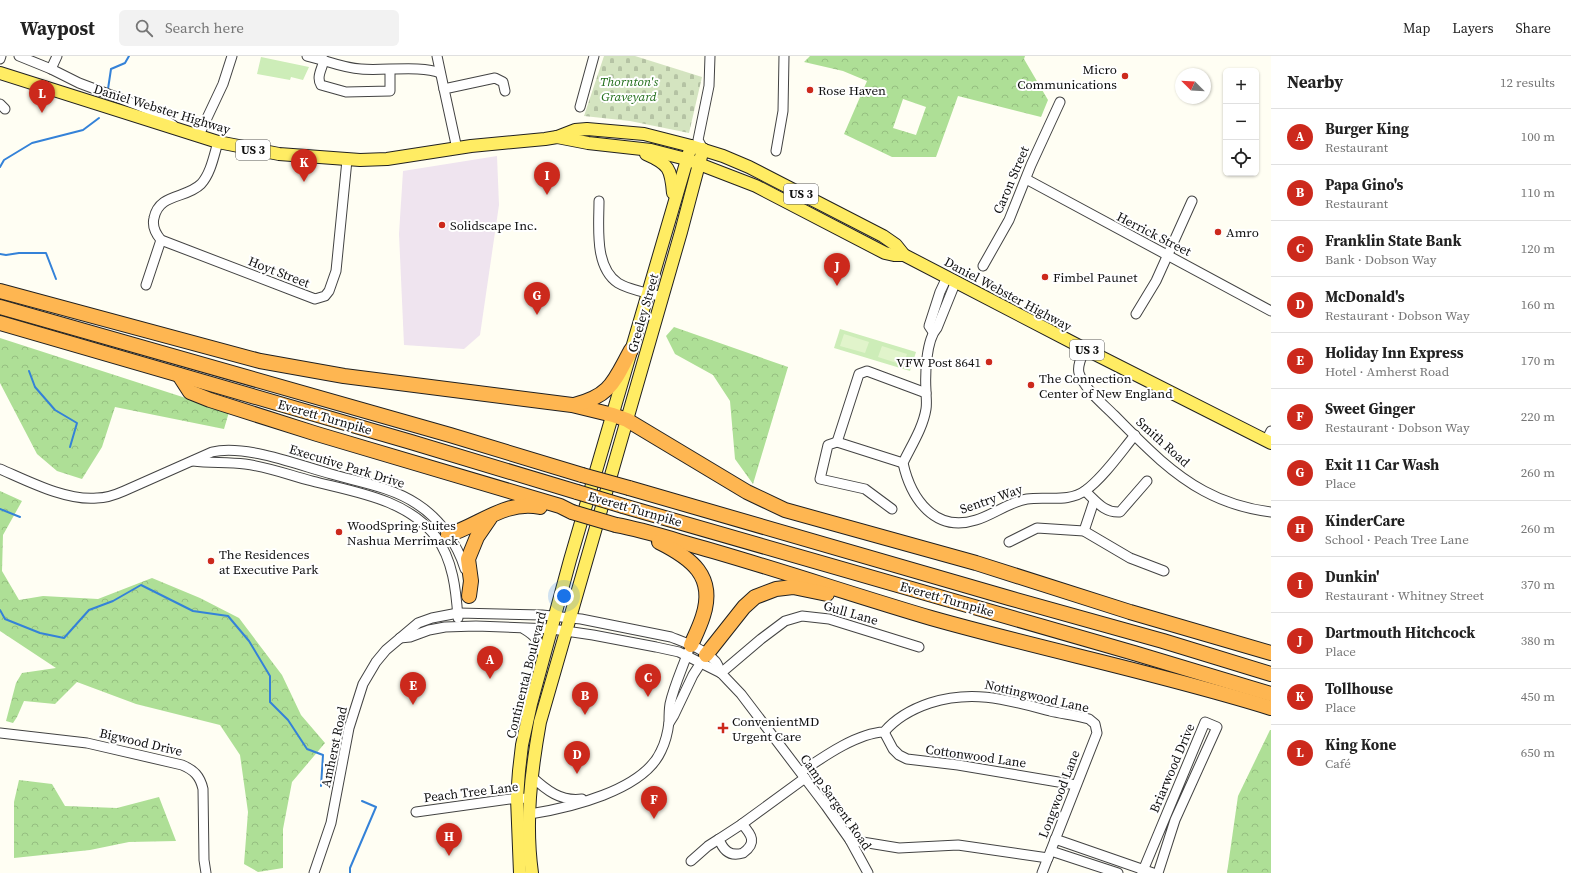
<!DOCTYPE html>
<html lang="en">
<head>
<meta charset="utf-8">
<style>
	:root { --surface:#fff; --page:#f2f2f2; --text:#222; --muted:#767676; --line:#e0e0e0; --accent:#cc291c }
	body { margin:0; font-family:"Source Serif 4",serif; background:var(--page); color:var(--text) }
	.controls { position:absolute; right:12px; top:12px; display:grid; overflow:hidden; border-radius:6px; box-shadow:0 1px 3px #0004 }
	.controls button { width:36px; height:36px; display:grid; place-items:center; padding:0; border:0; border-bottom:1px solid var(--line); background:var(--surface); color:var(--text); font:20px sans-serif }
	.compass { position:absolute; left:1175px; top:12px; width:36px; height:36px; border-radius:50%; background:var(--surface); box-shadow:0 1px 3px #0004; rotate:294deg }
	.you { position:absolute; left:564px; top:540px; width:14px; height:14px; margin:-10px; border:3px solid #fff; border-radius:50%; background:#1a73e8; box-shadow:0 0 0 6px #1a73e833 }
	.badge { display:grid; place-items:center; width:26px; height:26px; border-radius:50%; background:var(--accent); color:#fff; font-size:13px; font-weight:700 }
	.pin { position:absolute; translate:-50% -33px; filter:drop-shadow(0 1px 2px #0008) }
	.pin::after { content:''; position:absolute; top:21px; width:14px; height:12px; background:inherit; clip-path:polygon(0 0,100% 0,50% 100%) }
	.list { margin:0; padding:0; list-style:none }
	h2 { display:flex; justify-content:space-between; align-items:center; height:52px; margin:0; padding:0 16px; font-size:17px }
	h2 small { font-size:13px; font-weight:400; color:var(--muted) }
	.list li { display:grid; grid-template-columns:26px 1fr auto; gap:12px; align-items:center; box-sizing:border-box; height:56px; padding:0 16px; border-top:1px solid var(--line) }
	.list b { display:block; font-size:15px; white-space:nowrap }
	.list p { margin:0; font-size:13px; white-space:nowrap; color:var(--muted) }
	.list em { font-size:13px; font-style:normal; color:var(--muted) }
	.icon { flex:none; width:22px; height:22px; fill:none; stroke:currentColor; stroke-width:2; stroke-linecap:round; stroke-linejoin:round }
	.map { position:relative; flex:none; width:1271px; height:817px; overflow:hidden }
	header { display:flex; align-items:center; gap:24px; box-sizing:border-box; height:56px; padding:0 20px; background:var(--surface); border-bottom:1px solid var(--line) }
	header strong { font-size:19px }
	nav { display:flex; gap:22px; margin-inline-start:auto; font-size:14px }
	.search { width:280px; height:36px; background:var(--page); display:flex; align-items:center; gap:10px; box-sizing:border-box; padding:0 14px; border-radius:6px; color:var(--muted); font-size:15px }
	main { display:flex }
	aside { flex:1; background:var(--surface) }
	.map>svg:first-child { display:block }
	.industrial { fill:#efe4ef }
	.forest { fill:url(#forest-crowns); fill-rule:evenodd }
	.cemetery { fill:url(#cemetery-stones) }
	.park { fill:#cdedb8 }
	.pitch { fill:#e1f4cb }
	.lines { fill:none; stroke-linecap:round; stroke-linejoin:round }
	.stream { stroke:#3482d8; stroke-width:2 }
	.minor-casing { stroke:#434343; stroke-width:11 }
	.major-casing { stroke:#212121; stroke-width:14 }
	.highway-casing { stroke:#212121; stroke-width:16 }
	.minor { stroke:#fff; stroke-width:9 }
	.major { stroke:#ffec63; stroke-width:12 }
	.highway { stroke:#feb651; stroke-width:14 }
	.highway-bridge-casing { stroke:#212121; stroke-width:16; stroke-linecap:butt }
	.highway-bridge { stroke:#feb651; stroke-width:14 }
	.poi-dot { fill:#cc291c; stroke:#fff; stroke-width:1.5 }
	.labels { text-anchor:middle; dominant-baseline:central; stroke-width:4; stroke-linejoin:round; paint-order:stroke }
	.shield { fill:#fff; stroke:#585858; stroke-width:1 }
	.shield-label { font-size:12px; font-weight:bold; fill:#101010 }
	.poi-label { font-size:13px; fill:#101010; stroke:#fff; text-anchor:start }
	.park-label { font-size:13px; font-style:italic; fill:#216e1a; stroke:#fff }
	.street-label { font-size:13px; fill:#101010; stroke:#fff }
</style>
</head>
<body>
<header>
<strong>Waypost</strong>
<div class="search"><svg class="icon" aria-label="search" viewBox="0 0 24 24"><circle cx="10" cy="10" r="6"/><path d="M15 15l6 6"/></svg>Search here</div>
<nav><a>Map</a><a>Layers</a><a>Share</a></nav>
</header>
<main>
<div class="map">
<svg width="1271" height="817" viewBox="0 0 1271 817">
	<defs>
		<pattern id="forest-crowns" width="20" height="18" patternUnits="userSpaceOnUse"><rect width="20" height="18" fill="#aedf96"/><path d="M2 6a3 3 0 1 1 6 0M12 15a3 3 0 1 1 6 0" fill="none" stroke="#95be80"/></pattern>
		<pattern id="cemetery-stones" width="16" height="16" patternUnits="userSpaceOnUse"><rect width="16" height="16" fill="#d4e4c0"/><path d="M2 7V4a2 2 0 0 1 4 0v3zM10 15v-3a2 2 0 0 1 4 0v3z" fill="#b5c3a4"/></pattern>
	</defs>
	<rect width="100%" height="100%" fill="#fffef3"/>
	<!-- industrial -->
	<polygon class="industrial" points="497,100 499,149 480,279 464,293 404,289 399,178 403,115"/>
	<!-- forest -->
	<g class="forest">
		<path d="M810,0H1025L1024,3L1048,44L1041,61L958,40L936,101H892L844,78L867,25L843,15L804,6ZM903,43L926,51L916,79L893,72Z"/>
		<polygon points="674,271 788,311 753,428 735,403 730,345 713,319 675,298 666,280"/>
		<polygon points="0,282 229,356 224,373 115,351 102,391 82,423 57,415 37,398 0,327"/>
		<polygon points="0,435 22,445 3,479 2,515 19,544 43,540 98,543 152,522 200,542 239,562 282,619 301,659 325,687 292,726 283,773 283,812 258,816 244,808 248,756 240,699 220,669 136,648 77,626 55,648 24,645 17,661 13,667 6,665 16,627 22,617 56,612 0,575"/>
		<polygon points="1270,674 1271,674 1271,817 1227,817 1238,740"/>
		<polygon points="19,724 52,728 65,750 117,752 159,741 176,785 129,786 90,794 14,802 14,746"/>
	</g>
	<!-- cemetery -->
	<polygon class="cemetery" points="604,0 635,0 702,21 689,77 630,65 584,60"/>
	<!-- park -->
	<g class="park">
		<polygon points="261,1 309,11 303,24 291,21 290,24 257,18"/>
		<polygon points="840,273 916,296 910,315 834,292"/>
	</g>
	<!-- pitch -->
	<g class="pitch">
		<polygon points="844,278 869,286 865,297 840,290"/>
		<polygon points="882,290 907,298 903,309 878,301"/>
	</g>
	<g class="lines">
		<!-- stream -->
		<g class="stream">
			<polyline points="108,33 111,13 125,7 129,0"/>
			<polyline points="0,111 4,104 32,87 83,74 99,62"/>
			<polyline points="0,198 6,199 19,197 46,197 56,223"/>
			<polyline points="29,315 35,331 55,354 77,367 70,391"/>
			<polyline points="0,453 20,461"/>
			<polyline points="0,554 5,563 40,577 64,582 89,554 113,545 141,529 193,555 228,560 249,585 270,620 270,646 288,664 307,693 323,699 321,730"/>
			<polyline points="350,817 350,812 376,751 362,745"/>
		</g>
		<defs>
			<g id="minor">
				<polyline points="19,0 51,13 79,27 140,50 152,55 173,69"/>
				<path d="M307,0C326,4 342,12 361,13C383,15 422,9 440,17"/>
				<polyline points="437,0 444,33"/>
				<polyline points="0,3 1,0"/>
				<path d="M324,4C322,13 316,21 321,29L346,36L390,35V14"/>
				<polyline points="51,13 57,0"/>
				<polyline points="0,48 5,53"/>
				<polyline points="580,51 594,0"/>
				<polyline points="199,79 223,28 232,0"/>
				<path d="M218,86C214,99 211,117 201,128C186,143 159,137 154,162C152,170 155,177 161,184L315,243L325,240L329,235L336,215L347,104"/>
				<polyline points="457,93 444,33 495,22 503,26 505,35"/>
				<polyline points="703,93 698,84 709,30 710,0"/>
				<polyline points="776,95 783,55 784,0"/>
				<polyline points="1026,123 1271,255"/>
				<path d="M599,145C599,170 594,211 618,227C629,234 649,237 662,241"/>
				<polyline points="983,210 1009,164 1031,109 1060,46"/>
				<path d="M956,225L937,272C926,284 925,318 926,335C926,341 927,347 926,353C923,372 911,390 903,407C911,443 935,477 976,464C993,459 1009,446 1027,443C1046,440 1069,447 1086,434C1103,422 1121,396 1135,379"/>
				<polyline points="146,229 161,184"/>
				<polyline points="1136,258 1156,225 1192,145"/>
				<polyline points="933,276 929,270 940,236 947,221"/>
				<path d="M1085,293C1082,300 1077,309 1079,317C1085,334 1101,346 1114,359C1142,387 1169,416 1204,435C1226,447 1247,453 1271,456"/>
				<polyline points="1266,385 1271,375"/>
				<polyline points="837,386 859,318 867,315 926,337"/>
				<path d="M193,405C210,407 227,406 245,408C268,411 289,419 312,425C355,436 407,443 436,481C453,504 456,534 458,562"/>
				<path d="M0,413C28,425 66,445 97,442C107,442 115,439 124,435L212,396C245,388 298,409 331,418C359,426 392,431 417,448C440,463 457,487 465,513"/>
				<path d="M1085,435C1096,445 1104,457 1120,456L1147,425"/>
				<polyline points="892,453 865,433 820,423 828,389 837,386 903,407"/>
				<polyline points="1084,475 1094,445"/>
				<polyline points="1009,486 1037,472 1084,475 1130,502 1164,515"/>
				<path d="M524,573C536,580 540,586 543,600"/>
				<polyline points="400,582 410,581 429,574 445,571 476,570 552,573 593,579 656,591 679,596 721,617 741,638 826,750 850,784 868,817"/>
				<polyline points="721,617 761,583 785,565 802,560 829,563 919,591"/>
				<polyline points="669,667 674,659 693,619 704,602"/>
				<polyline points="884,676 893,693 899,699 907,703 958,709 1076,729"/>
				<path d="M0,677L87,687L182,709C194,714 200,720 203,733L204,804L206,817"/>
				<path d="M801,716C823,701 857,677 884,676C896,662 912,653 930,647C973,633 1008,644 1050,655C1063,658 1076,659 1089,663L1095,668L1097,677L1042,817"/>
				<path d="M531,720C546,734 561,746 582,743"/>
				<polyline points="416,756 510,743 529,742"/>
				<path d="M530,758C568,752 643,735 661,695C665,687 668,675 669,666C669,659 669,654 670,648C674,630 682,613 688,596"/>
				<path d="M742,768C752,779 757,787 743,797C730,801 723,794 719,783Z"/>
				<polyline points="742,768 805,722"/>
				<polyline points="1055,783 1153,817"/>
				<polyline points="850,784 899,792 958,789 1048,802"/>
				<polyline points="1051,795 1118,817"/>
				<polyline points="691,805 708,790 719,783"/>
				<path d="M314,817L331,767L349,672L363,628L376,606L386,594L418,567L432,562L458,557L542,559L581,563L671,581C686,587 704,593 715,605C718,608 719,613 721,617"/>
				<polyline points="1142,817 1205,666 1217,671 1175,764 1158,817"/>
			</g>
			<g id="major">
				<polyline points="0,17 218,86 279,98 360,104 387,103 471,90 545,83 557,81 575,74 587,73 644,78 691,90 723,100 749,111 883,180 896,189 904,199 1085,293 1271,387"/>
				<polyline points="557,81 588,87 651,94 686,103 756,130 885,197 894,199 904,199"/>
				<path d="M646,98C669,108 671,113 673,137"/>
				<polyline points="520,817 517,742 519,715 522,689 531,648 570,504 691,90"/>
				<path d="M532,817C525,766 531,716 540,666L681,176L703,93"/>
			</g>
			<g id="highway">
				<polyline points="0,235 260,305 344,320 572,349 613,359 627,364 747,436 785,454 976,507 1130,556 1271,597"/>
				<polyline points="0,251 450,379 582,419"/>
				<polyline points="0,267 411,386 577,436"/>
				<polyline points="179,319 190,336 210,344 317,378 560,450 572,456"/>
				<path d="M574,349C611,340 614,325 631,294"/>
				<polyline points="629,432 1009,542 1163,585 1271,618"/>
				<polyline points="623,450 1134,597 1271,638"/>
				<path d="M616,469C644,474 671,483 699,491C777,513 853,539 931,562C1044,594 1159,617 1271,652"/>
				<path d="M448,479C480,469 505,444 540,451"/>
				<path d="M659,486C691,502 716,520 703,560C700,570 695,580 691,589"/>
				<polyline points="469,540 471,525 468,503 477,481 490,462"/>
				<polyline points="706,599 744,551 755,541 776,533 793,531 827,538"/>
			</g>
		</defs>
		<!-- minor casing -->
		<use href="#minor" class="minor-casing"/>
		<!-- major casing -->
		<use href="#major" class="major-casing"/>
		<!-- highway casing -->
		<use href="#highway" class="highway-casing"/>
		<!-- minor -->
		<use href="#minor" class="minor"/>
		<!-- major -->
		<use href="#major" class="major"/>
		<!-- highway -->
		<use href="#highway" class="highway"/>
		<defs>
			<g id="highway-bridge">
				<polyline points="582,419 629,432"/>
				<polyline points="577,436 623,450"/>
				<polyline points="572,456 616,469"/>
			</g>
		</defs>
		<!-- highway-bridge casing -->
		<use href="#highway-bridge" class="highway-bridge-casing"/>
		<!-- highway-bridge -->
		<use href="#highway-bridge" class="highway-bridge"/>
	</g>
	<!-- markers -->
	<g class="poi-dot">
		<circle cx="1125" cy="20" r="4"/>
		<circle cx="810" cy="34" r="4"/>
		<circle cx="442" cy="169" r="4"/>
		<circle cx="1218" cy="176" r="4"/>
		<circle cx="1045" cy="221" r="4"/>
		<circle cx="989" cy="306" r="4"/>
		<circle cx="1031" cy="329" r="4"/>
		<circle cx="339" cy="476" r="4"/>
		<circle cx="211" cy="505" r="4"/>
		<path d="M721 666h4v4h4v4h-4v4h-4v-4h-4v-4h4z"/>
	</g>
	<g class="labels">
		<!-- shield labels -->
		<g class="shield">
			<rect x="236" y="84" width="34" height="20" rx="3"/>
			<rect x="784" y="128" width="34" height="20" rx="3"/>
			<rect x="1070" y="284" width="34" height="20" rx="3"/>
		</g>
		<g class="shield-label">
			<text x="253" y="94">US 3</text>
			<text x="801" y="138">US 3</text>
			<text x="1087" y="294">US 3</text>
		</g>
		<!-- poi labels -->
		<g class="poi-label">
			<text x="1117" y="13" text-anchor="end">Micro<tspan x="1117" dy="15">Communications</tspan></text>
			<text x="818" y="34">Rose Haven</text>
			<text x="450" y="169">Solidscape Inc.</text>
			<text x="1226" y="176">Amro</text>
			<text x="1053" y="221">Fimbel Paunet</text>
			<text x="981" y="306" text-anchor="end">VFW Post 8641</text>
			<text x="1039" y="322">The Connection<tspan x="1039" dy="15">Center of New England</tspan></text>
			<text x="347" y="469">WoodSpring Suites<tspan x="347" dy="15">Nashua Merrimack</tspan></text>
			<text x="219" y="498">The Residences<tspan x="219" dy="15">at Executive Park</tspan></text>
			<text x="732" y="665">ConvenientMD<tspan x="732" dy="15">Urgent Care</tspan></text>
		</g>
		<!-- park labels -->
		<g class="park-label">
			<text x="629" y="25">Thornton's<tspan x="629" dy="15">Graveyard</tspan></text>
		</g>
		<!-- street labels -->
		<g class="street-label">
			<text transform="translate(162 53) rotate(17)">Daniel Webster Highway</text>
			<text transform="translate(1011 124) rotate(-67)">Caron Street</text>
			<text transform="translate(1154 178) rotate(27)">Herrick Street</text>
			<text transform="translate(279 216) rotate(21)">Hoyt Street</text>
			<text transform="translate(1008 238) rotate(28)">Daniel Webster Highway</text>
			<text transform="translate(643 257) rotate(-74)">Greeley Street</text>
			<text transform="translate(325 361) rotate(16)">Everett Turnpike</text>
			<text transform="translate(1163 386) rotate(42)">Smith Road</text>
			<text transform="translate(347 410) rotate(17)">Executive Park Drive</text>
			<text transform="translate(991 443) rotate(-19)">Sentry Way</text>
			<text transform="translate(635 453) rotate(16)">Everett Turnpike</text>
			<text transform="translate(947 543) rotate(16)">Everett Turnpike</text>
			<text transform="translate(851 557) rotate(16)">Gull Lane</text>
			<text transform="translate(526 619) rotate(-76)">Continental Boulevard</text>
			<text transform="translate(1037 640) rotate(13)">Nottingwood Lane</text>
			<text transform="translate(141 686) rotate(13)">Bigwood Drive</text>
			<text transform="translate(334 691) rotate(-78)">Amherst Road</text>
			<text transform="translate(976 700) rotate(8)">Cottonwood Lane</text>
			<text transform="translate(1172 712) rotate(-67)">Briarwood Drive</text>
			<text transform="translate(471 736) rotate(-7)">Peach Tree Lane</text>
			<text transform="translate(1059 738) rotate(-69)">Longwood Lane</text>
			<text transform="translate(836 746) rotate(55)">Camp Sargent Road</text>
		</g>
	</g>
</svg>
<div class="controls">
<button>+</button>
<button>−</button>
<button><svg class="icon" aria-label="locate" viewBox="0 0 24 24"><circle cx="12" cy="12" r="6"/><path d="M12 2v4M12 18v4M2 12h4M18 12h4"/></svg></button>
</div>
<svg class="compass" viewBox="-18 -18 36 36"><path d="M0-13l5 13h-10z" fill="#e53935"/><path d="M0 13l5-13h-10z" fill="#767676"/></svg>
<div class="you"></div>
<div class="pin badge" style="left:490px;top:623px">A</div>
<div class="pin badge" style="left:585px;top:659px">B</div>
<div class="pin badge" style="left:648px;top:641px">C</div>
<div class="pin badge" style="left:577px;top:718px">D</div>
<div class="pin badge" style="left:413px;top:649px">E</div>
<div class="pin badge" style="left:654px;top:763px">F</div>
<div class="pin badge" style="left:537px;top:259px">G</div>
<div class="pin badge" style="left:449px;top:800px">H</div>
<div class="pin badge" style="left:547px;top:139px">I</div>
<div class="pin badge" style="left:837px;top:230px">J</div>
<div class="pin badge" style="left:304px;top:126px">K</div>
<div class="pin badge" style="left:42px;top:57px">L</div>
</div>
<aside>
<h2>Nearby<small>12 results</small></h2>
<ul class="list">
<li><span class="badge">A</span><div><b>Burger King</b><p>Restaurant</p></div><em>100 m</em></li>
<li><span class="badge">B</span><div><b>Papa Gino's</b><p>Restaurant</p></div><em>110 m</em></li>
<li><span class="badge">C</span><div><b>Franklin State Bank</b><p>Bank · Dobson Way</p></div><em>120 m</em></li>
<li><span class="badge">D</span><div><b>McDonald's</b><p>Restaurant · Dobson Way</p></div><em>160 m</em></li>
<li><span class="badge">E</span><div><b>Holiday Inn Express</b><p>Hotel · Amherst Road</p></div><em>170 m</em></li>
<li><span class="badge">F</span><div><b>Sweet Ginger</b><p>Restaurant · Dobson Way</p></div><em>220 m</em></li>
<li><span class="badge">G</span><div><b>Exit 11 Car Wash</b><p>Place</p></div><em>260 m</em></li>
<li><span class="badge">H</span><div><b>KinderCare</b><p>School · Peach Tree Lane</p></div><em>260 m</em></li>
<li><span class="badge">I</span><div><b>Dunkin'</b><p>Restaurant · Whitney Street</p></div><em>370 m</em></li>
<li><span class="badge">J</span><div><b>Dartmouth Hitchcock</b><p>Place</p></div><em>380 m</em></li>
<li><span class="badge">K</span><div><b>Tollhouse</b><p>Place</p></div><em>450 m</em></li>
<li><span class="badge">L</span><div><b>King Kone</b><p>Café</p></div><em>650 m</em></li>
</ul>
</aside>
</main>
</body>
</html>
